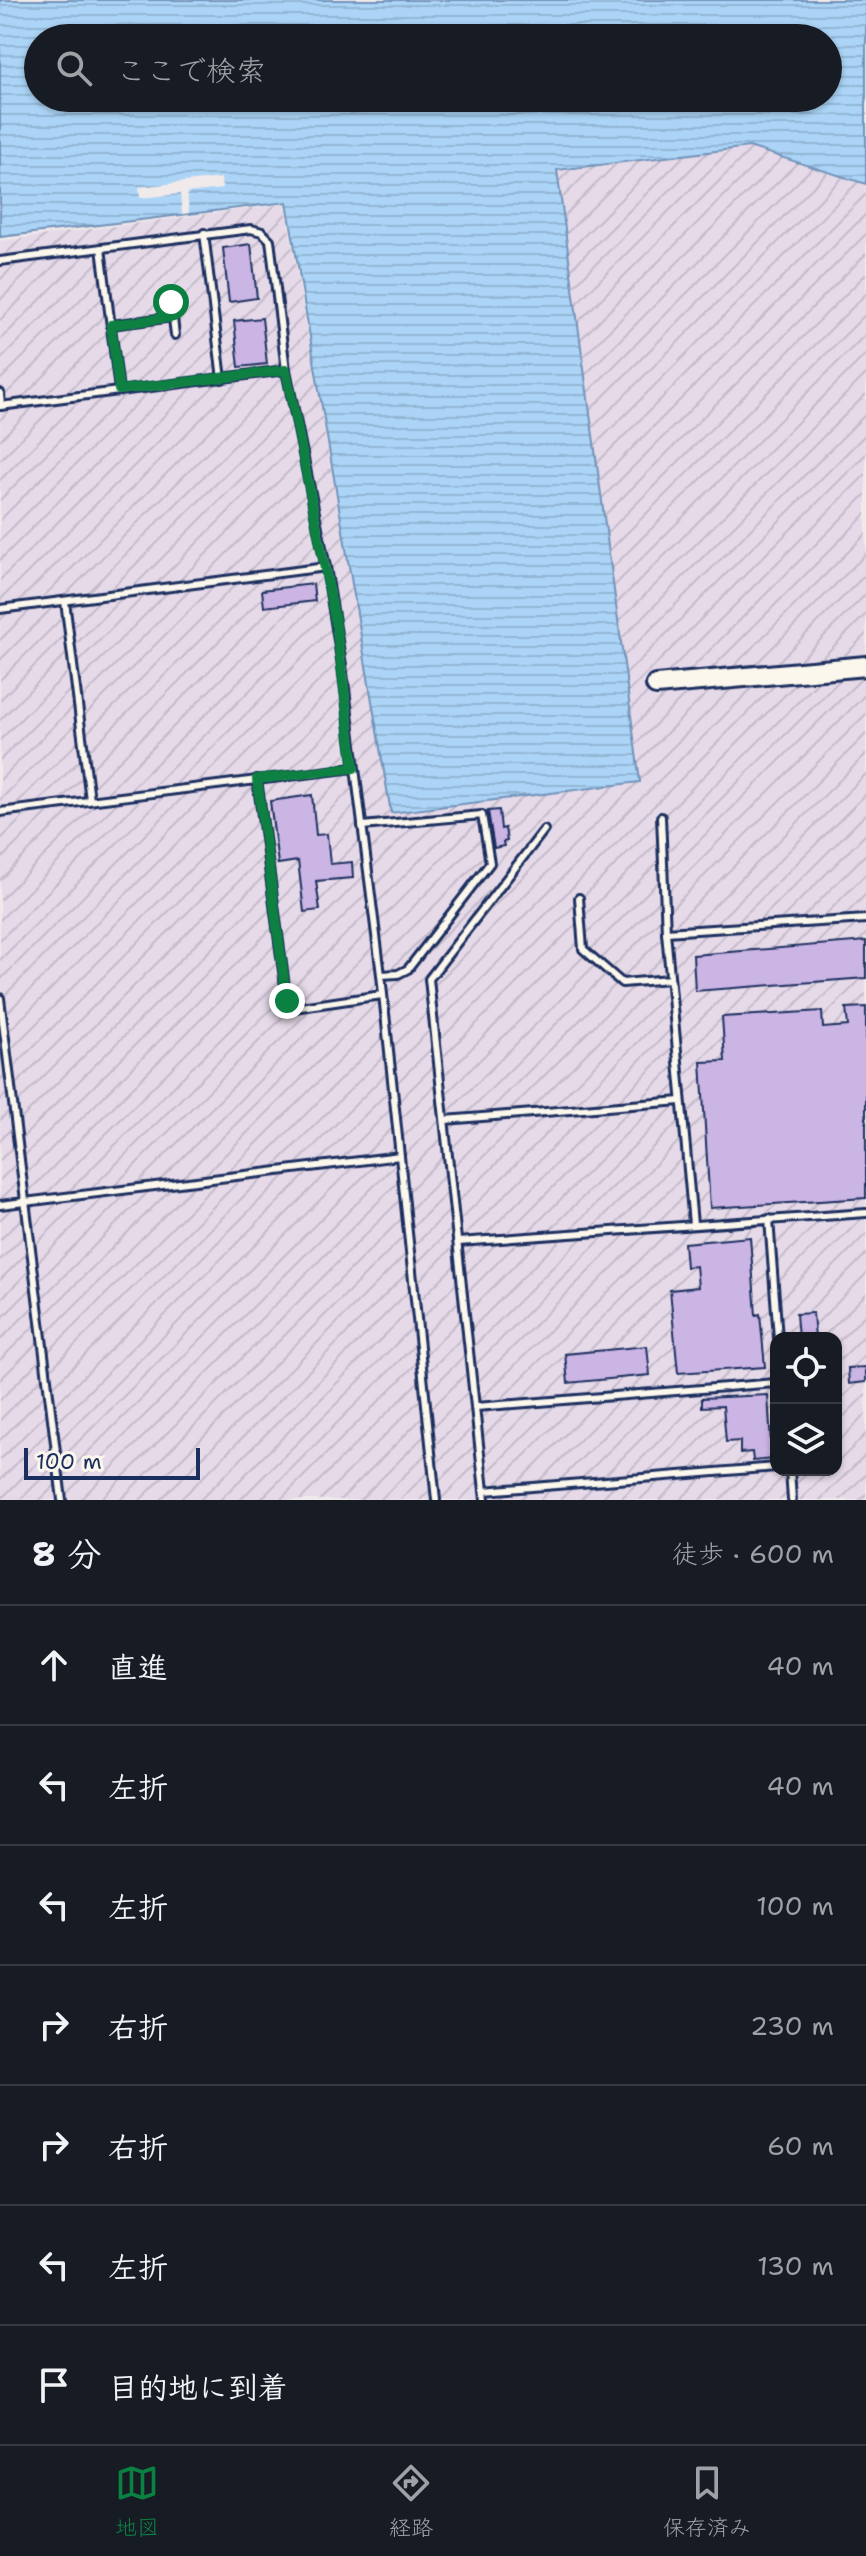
<!DOCTYPE html>
<html lang="ja">
<head>
<meta charset="utf-8">
<style>
	:root { --surface:#171b24; --page:#20242c; --text:#f1f3f6; --muted:#9ea1a6; --line:#363941; --accent:#0b8043 }
	body { margin:0; font-family:"Shantell Sans","Klee One",sans-serif; background:var(--page); color:var(--text) }
	.controls { position:absolute; right:24px; bottom:24px; display:grid; overflow:hidden; border-radius:16px; box-shadow:0 2px 6px #0004 }
	.controls button { width:72px; height:72px; display:grid; place-items:center; padding:0; border:0; border-bottom:2px solid var(--line); background:var(--surface); color:var(--text); font:40px sans-serif }
	.scale { position:absolute; left:24px; bottom:20px; width:176px; box-sizing:border-box; padding-left:8px; border:4px solid #1b2f5e; border-top:0; font-size:22px; line-height:28px; white-space:nowrap; color:#1b2f5e; -webkit-text-stroke:6px #fbf7ec; paint-order:stroke }
	.stop { position:absolute; width:24px; height:24px; margin:-18px; border:6px solid #0b8043; border-radius:50%; background:#fff }
	.stop.end { background:#0b8043; border-color:#fff; box-shadow:0 2px 8px #0008 }
	.list { margin:0; padding:0; list-style:none }
	h2 { display:flex; justify-content:space-between; align-items:center; height:104px; margin:0; padding:0 32px; font-size:34px }
	h2 small { font-size:26px; font-weight:400; color:var(--muted) }
	.list li { display:grid; grid-template-columns:52px 1fr auto; gap:24px; align-items:center; box-sizing:border-box; height:120px; padding:0 32px; border-top:2px solid var(--line) }
	.list b { display:block; font-size:30px; white-space:nowrap }
	.list em { font-size:26px; font-style:normal; color:var(--muted) }
	.icon { flex:none; width:44px; height:44px; fill:none; stroke:currentColor; stroke-width:2; stroke-linecap:round; stroke-linejoin:round }
	.map { position:relative; flex:none; width:866px; height:1500px; overflow:hidden }
	.search { position:absolute; background:var(--surface); box-shadow:0 2px 6px #0004; left:24px; right:24px; top:24px; height:88px; display:flex; align-items:center; gap:20px; box-sizing:border-box; padding:0 28px; border-radius:44px; color:var(--muted); font-size:30px }
	.sheet { height:944px; background:var(--surface) }
	nav { display:flex; justify-content:space-around; align-items:center; box-sizing:border-box; height:112px; border-top:2px solid var(--line); background:var(--surface); font-size:22px; color:var(--muted) }
	nav a { display:grid; justify-items:center; gap:4px }
	nav .on { color:var(--accent) }
	.map>svg:first-child { display:block }
	.industrial { fill:url(#industrial-furrows); fill-rule:evenodd }
	.water { fill:url(#water-rules); stroke:#7192b9; stroke-width:2; fill-rule:evenodd }
	.pier { fill:#f1eaeb }
	.building { fill:#cbb5e5; stroke:#1b2f5e; stroke-width:2 }
	.lines { fill:none; stroke-linecap:round; stroke-linejoin:round }
	.lane-casing { stroke:#1b2f5e; stroke-width:12 }
	.secondary-casing { stroke:#1b2f5e; stroke-width:24 }
	.lane { stroke:#fbf7ec; stroke-width:6 }
	.secondary { stroke:#fbf7ec; stroke-width:18 }
	.route { stroke:#0b8043; stroke-width:10 }
</style>
</head>
<body>
<div class="map">
<svg width="866" height="1500" viewBox="0 0 866 1500">
	<defs>
		<pattern id="industrial-furrows" width="10" height="10" patternUnits="userSpaceOnUse" patternTransform="scale(2)"><rect width="10" height="10" fill="#e6dae9"/><path d="M-1 1l2-2M0 10L10 0M9 11l2-2" fill="none" stroke="#c5bbca"/></pattern>
		<pattern id="water-rules" width="6" height="5" patternUnits="userSpaceOnUse" patternTransform="scale(2)"><rect width="6" height="5" fill="#abd4f6"/><path d="M0 2.5h6" fill="none" stroke="#93b6d5"/></pattern>
	</defs>
	<rect width="100%" height="100%" fill="#f1eaeb"/>
	<filter id="ink" filterUnits="userSpaceOnUse"><feTurbulence type="fractalNoise" baseFrequency=".0125" numOctaves="2"/><feDisplacementMap in="SourceGraphic" scale="16" xChannelSelector="R" yChannelSelector="G"/><feConvolveMatrix kernelMatrix="1 2 1 2 8 2 1 2 1" color-interpolation-filters="sRGB"/></filter>
	<g filter="url(#ink)">
		<!-- industrial -->
		<path class="industrial" d="M749,147L866,184V1500H0V241L285,204L391,813L640,782L557,170ZM776,1338H836V1470H776Z"/>
		<!-- water -->
		<path class="water" d="M0,0H866V184L749,147L557,170L640,782L391,813L287,202L0,237ZM38,38H828V98H38Z"/>
		<!-- pier -->
		<polygon class="pier" points="221,178 222,189 187,193 189,213 182,214 180,194 140,198 139,187"/>
		<!-- building -->
		<g class="building">
			<polygon points="251,244 257,298 229,302 223,248"/>
			<polygon points="262,318 267,364 239,367 234,321"/>
			<polygon points="313,584 315,601 264,607 262,590"/>
			<polygon points="312,795 316,835 327,834 330,864 352,862 353,878 316,881 320,910 304,912 298,861 278,864 270,801"/>
			<polygon points="499,810 501,829 505,828 507,841 503,842 504,846 494,848 488,811"/>
			<polygon points="866,941 866,978 695,991 693,955"/>
			<polygon points="866,1007 866,1198 710,1208 701,1062 725,1061 722,1017 822,1011 823,1028 848,1026 846,1008"/>
			<polygon points="750,1237 756,1315 760,1314 765,1367 678,1373 670,1290 698,1287 696,1266 686,1267 684,1243"/>
			<polygon points="813,1313 815,1338 798,1338 796,1314"/>
			<polygon points="647,1346 650,1375 568,1383 565,1354"/>
			<polygon points="866,1367 866,1382 849,1384 848,1368"/>
			<polygon points="768,1395 772,1459 753,1461 752,1452 740,1453 740,1441 726,1442 723,1406 702,1407 702,1398"/>
		</g>
		<g class="lines">
			<defs>
				<g id="lane">
					<polyline points="204,233 222,379"/>
					<polyline points="101,248 119,390"/>
					<polyline points="0,261 251,229 262,232 270,240 286,370 326,567 342,665 381,975 436,1500"/>
					<polyline points="171,302 175,335"/>
					<polyline points="111,325 173,317"/>
					<polyline points="0,393 1,406"/>
					<polyline points="0,406 286,370"/>
					<polyline points="65,601 90,800"/>
					<polyline points="0,609 326,567"/>
					<polyline points="257,779 287,1001 294,1008 382,995"/>
					<polyline points="0,812 354,768"/>
					<polyline points="661,817 666,932 693,1224"/>
					<polyline points="362,826 482,815 490,863 408,969 398,974 381,975"/>
					<polyline points="579,898 583,949 622,983 670,979"/>
					<polyline points="666,932 866,919"/>
					<polyline points="0,998 62,1500"/>
					<polyline points="445,1120 681,1101"/>
					<polyline points="0,1205 400,1156"/>
					<polyline points="769,1219 778,1338"/>
					<polyline points="458,1242 866,1213"/>
					<polyline points="476,1407 776,1383"/>
					<polyline points="790,1470 792,1500"/>
					<polyline points="484,1491 776,1467"/>
					<polyline points="485,1500 429,979 544,830"/>
				</g>
				<polyline id="secondary" points="656,685 866,666"/>
			</defs>
			<!-- lane casing -->
			<use href="#lane" class="lane-casing"/>
			<!-- secondary casing -->
			<use href="#secondary" class="secondary-casing"/>
			<!-- lane -->
			<use href="#lane" class="lane"/>
			<!-- secondary -->
			<use href="#secondary" class="secondary"/>
		</g>
	</g>
	<g class="lines" filter="url(#ink)">
		<!-- route -->
		<polyline class="route" points="171,302 173,317 111,325 119,390 286,370 336,625 354,768 257,779 287,1001"/>
	</g>
</svg>
<div class="controls">
<button><svg class="icon" aria-label="locate" viewBox="0 0 24 24"><circle cx="12" cy="12" r="6"/><path d="M12 2v4M12 18v4M2 12h4M18 12h4"/></svg></button>
<button><svg class="icon" aria-label="layers" viewBox="0 0 24 24"><path d="M12 4l9 5-9 5-9-5zM3 14l9 5 9-5"/></svg></button>
</div>
<div class="scale">100 m</div>
<div class="stop" style="left:171px;top:302px"></div>
<div class="stop end" style="left:287px;top:1001px"></div>
<div class="search"><svg class="icon" aria-label="search" viewBox="0 0 24 24"><circle cx="10" cy="10" r="6"/><path d="M15 15l6 6"/></svg>ここで検索</div>
</div>
<section class="sheet">
<h2>8 分<small>徒歩 · 600 m</small></h2>
<ul class="list">
<li><svg class="icon" aria-label="ahead" viewBox="0 0 24 24"><path d="M12 20V5M6 11l6-6 6 6"/></svg><div><b>直進</b></div><em>40 m</em></li>
<li><svg class="icon" aria-label="left" viewBox="0 0 24 24"><path d="M17 20v-9H6M10 6l-5 5 5 5"/></svg><div><b>左折</b></div><em>40 m</em></li>
<li><svg class="icon" aria-label="left" viewBox="0 0 24 24"><path d="M17 20v-9H6M10 6l-5 5 5 5"/></svg><div><b>左折</b></div><em>100 m</em></li>
<li><svg class="icon" aria-label="right" viewBox="0 0 24 24"><path d="M7 20v-9h11M14 6l5 5-5 5"/></svg><div><b>右折</b></div><em>230 m</em></li>
<li><svg class="icon" aria-label="right" viewBox="0 0 24 24"><path d="M7 20v-9h11M14 6l5 5-5 5"/></svg><div><b>右折</b></div><em>60 m</em></li>
<li><svg class="icon" aria-label="left" viewBox="0 0 24 24"><path d="M17 20v-9H6M10 6l-5 5 5 5"/></svg><div><b>左折</b></div><em>130 m</em></li>
<li><svg class="icon" aria-label="arrive" viewBox="0 0 24 24"><path d="M6 21V4h12l-3 4 3 4H6"/></svg><div><b>目的地に到着</b></div></li>
</ul>
</section>
<nav>
<a class="on"><svg class="icon" aria-label="map" viewBox="0 0 24 24"><path d="M3 6l6-2 6 2 6-2v14l-6 2-6-2-6 2zM9 4v14M15 6v14"/></svg>地図</a>
<a><svg class="icon" aria-label="directions" viewBox="0 0 24 24"><path d="M12 3l9 9-9 9-9-9zM9 14v-3h6M13 9l2 2-2 2"/></svg>経路</a>
<a><svg class="icon" aria-label="saved" viewBox="0 0 24 24"><path d="M7 4h10v16l-5-4-5 4z"/></svg>保存済み</a>
</nav>
</body>
</html>
